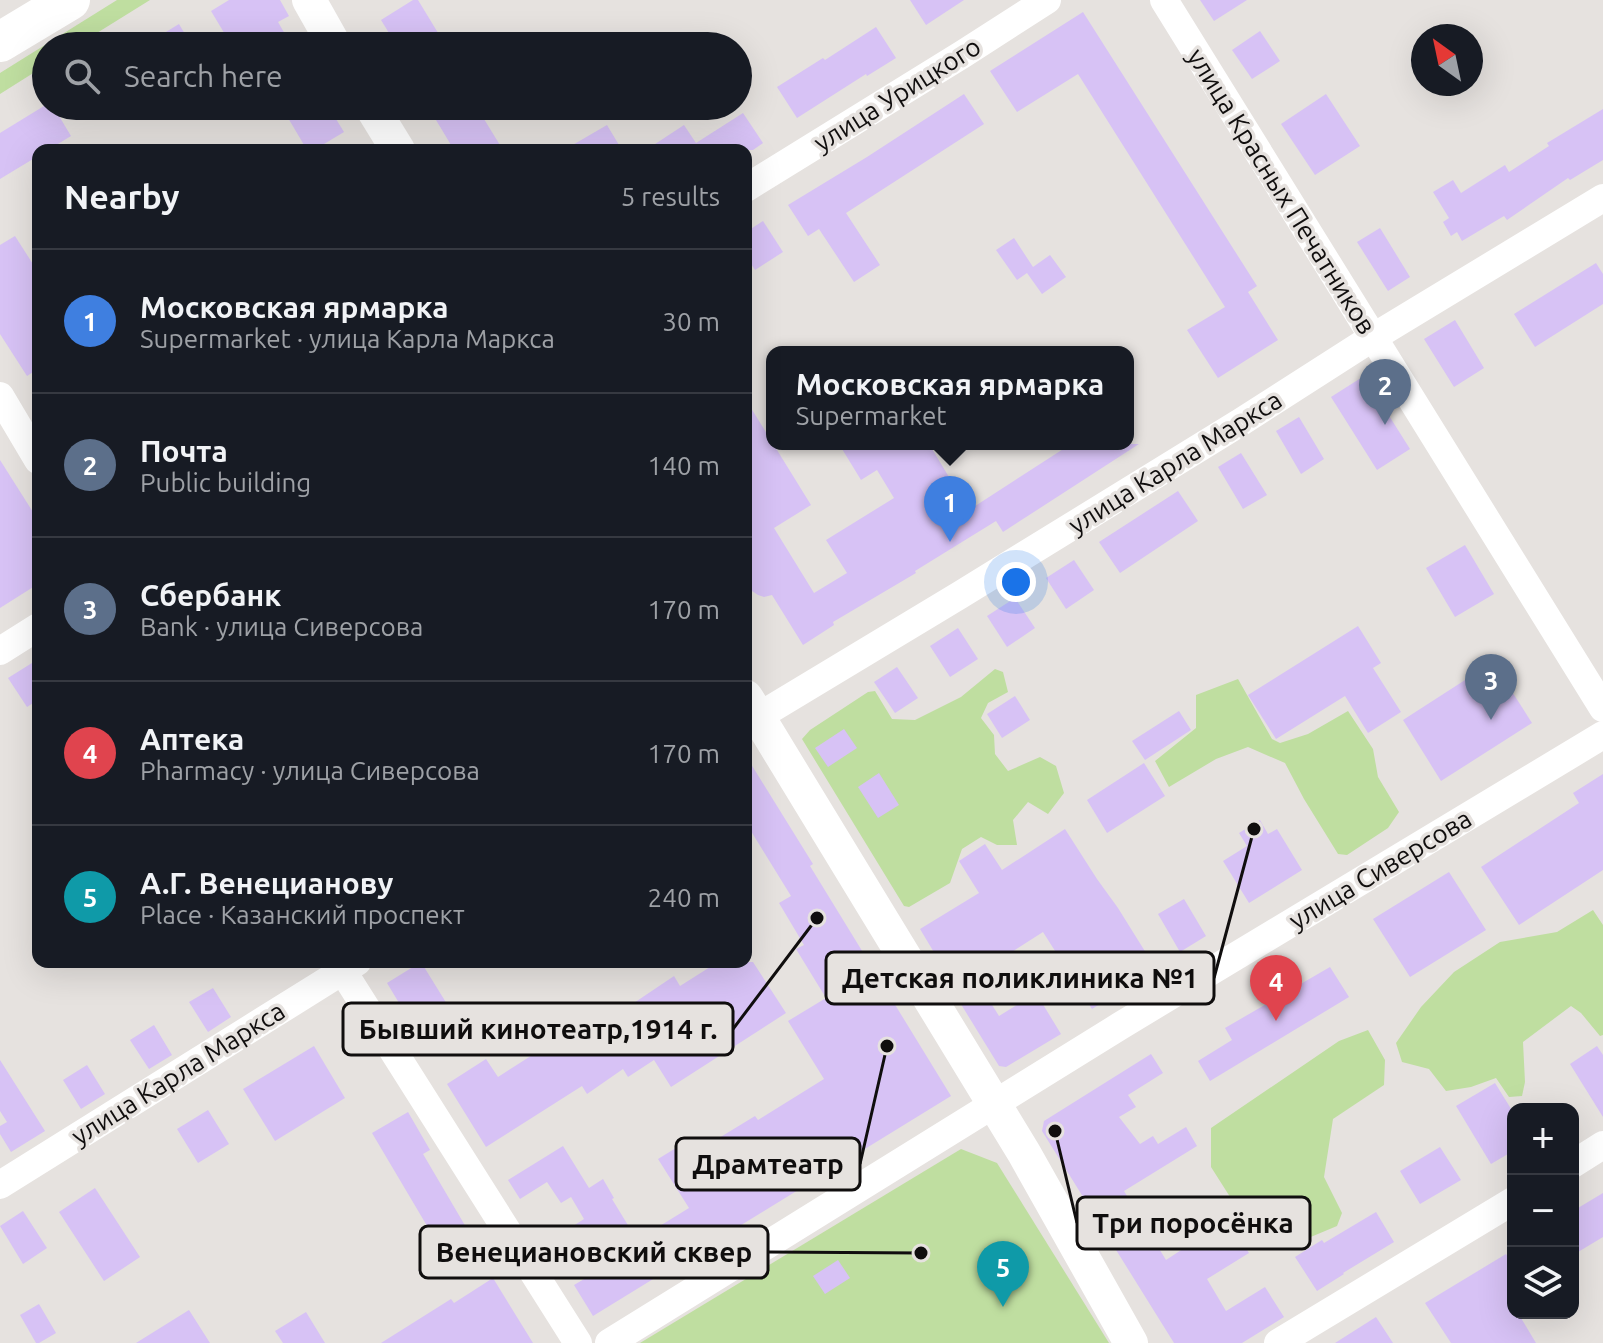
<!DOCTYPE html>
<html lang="en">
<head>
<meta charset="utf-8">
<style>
	:root { --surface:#171b24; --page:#20242c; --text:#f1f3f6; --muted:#9ea1a6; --line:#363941; --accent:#3b8388 }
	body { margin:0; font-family:Ubuntu,sans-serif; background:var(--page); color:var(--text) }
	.controls { position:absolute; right:24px; bottom:24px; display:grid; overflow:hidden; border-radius:16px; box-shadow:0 8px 32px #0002 }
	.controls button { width:72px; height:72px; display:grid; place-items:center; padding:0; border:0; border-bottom:2px solid var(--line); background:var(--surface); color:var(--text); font:40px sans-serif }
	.compass { position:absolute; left:1411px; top:24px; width:72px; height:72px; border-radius:50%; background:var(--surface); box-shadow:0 8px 32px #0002; rotate:327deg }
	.you { position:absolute; left:1016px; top:582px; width:28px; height:28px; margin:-20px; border:6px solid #fff; border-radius:50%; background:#1a73e8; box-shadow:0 0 0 12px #1a73e833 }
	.badge { display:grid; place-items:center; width:52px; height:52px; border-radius:50%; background:var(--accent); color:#fff; font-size:26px; font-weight:700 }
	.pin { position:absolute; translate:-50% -66px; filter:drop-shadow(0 2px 4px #0008) }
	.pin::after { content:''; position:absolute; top:42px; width:28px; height:24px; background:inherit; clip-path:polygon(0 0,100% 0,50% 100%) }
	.popup { position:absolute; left:766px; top:346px; width:368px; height:104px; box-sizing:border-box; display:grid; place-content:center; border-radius:16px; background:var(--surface); filter:drop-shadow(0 2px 6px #0005); font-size:26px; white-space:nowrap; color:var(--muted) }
	.popup b { font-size:30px; color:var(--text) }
	.popup::after { content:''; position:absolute; left:50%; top:100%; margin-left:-16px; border:16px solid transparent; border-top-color:var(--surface) }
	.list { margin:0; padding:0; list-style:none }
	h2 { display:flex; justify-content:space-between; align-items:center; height:104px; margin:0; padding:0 32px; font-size:34px }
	h2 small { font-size:26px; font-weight:400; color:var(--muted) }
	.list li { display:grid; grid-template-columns:52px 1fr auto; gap:24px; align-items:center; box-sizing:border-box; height:144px; padding:0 32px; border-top:2px solid var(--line) }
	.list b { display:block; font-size:30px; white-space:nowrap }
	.list p { margin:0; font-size:26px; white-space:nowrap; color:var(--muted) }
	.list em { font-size:26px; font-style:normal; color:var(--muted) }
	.icon { flex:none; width:44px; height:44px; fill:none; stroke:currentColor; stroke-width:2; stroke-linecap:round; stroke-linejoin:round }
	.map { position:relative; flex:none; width:1603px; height:1343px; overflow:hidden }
	.search { position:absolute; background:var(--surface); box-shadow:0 8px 32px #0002; left:32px; top:32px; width:720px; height:88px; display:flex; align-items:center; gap:20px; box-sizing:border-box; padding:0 28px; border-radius:44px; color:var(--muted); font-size:30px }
	.panel { position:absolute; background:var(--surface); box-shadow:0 8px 32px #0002; left:32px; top:144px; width:720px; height:824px; border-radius:16px }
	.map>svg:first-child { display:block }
	.green { fill:#bfdea0 }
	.building { fill:#d7c2f5 }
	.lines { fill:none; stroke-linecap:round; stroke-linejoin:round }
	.minor { stroke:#fff; stroke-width:28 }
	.major { stroke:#fff; stroke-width:34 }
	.highway { stroke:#fff; stroke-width:40 }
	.labels { text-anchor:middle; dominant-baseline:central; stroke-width:7; stroke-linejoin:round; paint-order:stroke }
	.street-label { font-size:26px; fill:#100e0e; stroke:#e6e2df }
	.leader { fill:none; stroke:#100e0e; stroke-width:3 }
	.callout-dot { fill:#100e0e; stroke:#e6e2df; stroke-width:3 }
	.callout { fill:#e6e2df; stroke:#100e0e; stroke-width:3 }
	.callout-label { font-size:28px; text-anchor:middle; font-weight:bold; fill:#100e0e }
</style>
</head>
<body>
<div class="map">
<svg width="1603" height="1343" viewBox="0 0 1603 1343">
	<rect width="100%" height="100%" fill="#e6e2df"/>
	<!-- green -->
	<g class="green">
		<polygon points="117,0 150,0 76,46 46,46 46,65 0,94 0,73"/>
		<polygon points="995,669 1003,672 1008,692 988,703 981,718 994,735 995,754 1008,771 1040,757 1056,766 1064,793 1048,814 1028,802 1013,820 1017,845 997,845 981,837 962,849 950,883 909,907 904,906 802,739 810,730 868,692 875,691 892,719 915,720 961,697"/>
		<polygon points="1238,679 1272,739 1280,743 1308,734 1348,711 1373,749 1378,777 1399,812 1388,828 1347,855 1338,854 1304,799 1285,763 1248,747 1216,759 1169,787 1155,761 1196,728 1196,695"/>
		<polygon points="1593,910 1603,925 1603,1035 1600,1036 1581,1013 1571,1006 1523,1042 1525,1082 1522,1096 1509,1097 1496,1078 1471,1087 1446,1091 1429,1069 1402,1062 1396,1043 1421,1007 1454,972 1500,942 1557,932"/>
		<polygon points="1368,1030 1385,1060 1384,1085 1333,1119 1324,1177 1342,1213 1337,1226 1294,1244 1280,1235 1246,1222 1211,1167 1211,1128 1339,1041"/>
		<polygon points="961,1149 997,1163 1109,1343 640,1343"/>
	</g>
	<!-- building -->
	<g class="building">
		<polygon points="229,0 280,0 289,16 278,22 292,46 232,46 211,11"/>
		<polygon points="413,0 418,0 446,46 397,46 381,20"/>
		<polygon points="910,0 964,0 926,25"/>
		<polygon points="1200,0 1247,0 1214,21"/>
		<polygon points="1083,12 1257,286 1248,292 1278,340 1218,378 1187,330 1225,307 1078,74 1017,112 990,71"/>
		<polygon points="179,24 192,46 143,46"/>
		<polygon points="876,27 896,58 867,76 866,74 797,118 777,87 823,58 825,60"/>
		<polygon points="1260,31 1280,61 1252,79 1232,50"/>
		<polygon points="964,94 984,124 846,213 880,265 854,282 819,229 808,236 788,205 867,157"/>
		<polygon points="1326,94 1360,146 1315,175 1281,124"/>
		<polygon points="44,106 53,106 71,136 48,150 38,150 38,156 0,179 0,133"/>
		<polygon points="281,106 328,106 344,132 314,150 307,150"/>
		<polygon points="448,106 476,106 503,150 454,150 433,115"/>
		<polygon points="1603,109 1603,160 1570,180 1568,178 1507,220 1504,216 1462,241 1457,232 1451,236 1443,222 1449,218 1433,192 1453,180 1461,193 1505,165 1509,172 1549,146 1547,143"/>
		<polygon points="743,113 763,143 753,150 646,150 684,125 696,143"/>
		<polygon points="607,125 622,150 564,150"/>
		<polygon points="763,221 783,252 755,270 746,256 746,232"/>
		<polygon points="1380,228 1410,277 1388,291 1357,242"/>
		<polygon points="15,236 38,272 38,369 27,376 0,334 0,245"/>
		<polygon points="1014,238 1033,267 1050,255 1066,277 1042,294 1027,273 1017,280 996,250"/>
		<polygon points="1596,263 1603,274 1603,304 1535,347 1514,314"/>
		<polygon points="1455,320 1484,368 1454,387 1424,339"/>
		<polygon points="1364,376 1410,449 1377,470 1331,397"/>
		<polygon points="746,400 811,505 774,528 814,593 847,573 826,540 894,498 877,470 861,480 839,444 929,444 969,510 1071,444 1139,444 1003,532 996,521 915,571 916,573 833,622 834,625 803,645 772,595 764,597 758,595 746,587"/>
		<polygon points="1299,417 1324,459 1301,474 1276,431"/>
		<polygon points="1241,453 1267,495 1243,509 1218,467"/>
		<polygon points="0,460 38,520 38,584 0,608"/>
		<polygon points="1178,491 1198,521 1120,573 1099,542"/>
		<polygon points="1465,545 1494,594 1455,617 1426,568"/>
		<polygon points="1074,560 1094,590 1066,609 1046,578"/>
		<polygon points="1015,598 1035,628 1007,647 987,616"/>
		<polygon points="1358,626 1381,663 1373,668 1401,712 1368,733 1345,696 1276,739 1248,695"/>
		<polygon points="958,628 978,659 950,677 930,646"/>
		<polygon points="1493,662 1532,723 1441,781 1403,720"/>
		<polygon points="32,663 38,672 38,700 27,707 8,678"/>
		<polygon points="897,667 918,698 895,713 874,682"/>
		<polygon points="1015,696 1030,720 1002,738 987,714"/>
		<polygon points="1179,711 1191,730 1145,760 1132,741"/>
		<polygon points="844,729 857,748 828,767 815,748"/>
		<polygon points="746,756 813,864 810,866 951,1096 593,1316 574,1285 591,1275 564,1232 584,1219 571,1197 561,1203 547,1182 520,1199 508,1180 563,1146 589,1188 603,1179 614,1198 612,1199 637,1240 689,1208 658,1159 689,1140 696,1152 755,1116 758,1120 824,1079 788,1021 826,998 796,949 804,945 779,903 791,896 746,823"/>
		<polygon points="1144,763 1165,796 1107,833 1087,800"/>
		<polygon points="879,773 899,805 878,818 858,787"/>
		<polygon points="1603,774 1603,870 1519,925 1481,867 1579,803 1573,793"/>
		<polygon points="1260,820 1268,834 1277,829 1302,870 1249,903 1223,861 1247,846 1239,833"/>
		<polygon points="1065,829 1097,879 1118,908 1156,969 1092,1009 1043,932 974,976 999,1016 1036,993 1061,1034 1006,1067 999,1066 935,962 938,959 920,929 979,893 959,861 985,844 1002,870"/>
		<polygon points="1449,872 1486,930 1410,977 1373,919"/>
		<polygon points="1184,899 1206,936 1180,952 1158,914"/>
		<polygon points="421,962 463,1030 428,1051 387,983"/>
		<polygon points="718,962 753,962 786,1013 671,1087 654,1060 628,1077 623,1069 587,1094 582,1086 486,1147 447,1084 486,1059 498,1077 545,1047 542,1043 563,1029 573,1044 674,976 680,986"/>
		<polygon points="1330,967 1349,997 1210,1081 1198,1061 1232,1040 1225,1028"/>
		<polygon points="213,988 231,1017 208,1032 189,1002"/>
		<polygon points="154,1025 172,1055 149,1069 130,1040"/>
		<polygon points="314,1046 345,1098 275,1141 243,1089"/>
		<polygon points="1597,1046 1603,1055 1603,1117 1570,1064"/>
		<polygon points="1151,1054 1163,1073 1128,1095 1136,1107 1119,1117 1140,1144 1153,1136 1158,1144 1186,1127 1197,1146 1124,1191 1166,1260 1227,1220 1249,1253 1207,1279 1226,1311 1265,1287 1284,1317 1242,1343 1174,1343 1042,1131 1044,1121"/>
		<polygon points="0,1060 45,1131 11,1152 0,1134 0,1126 7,1122 0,1111"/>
		<polygon points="87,1065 105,1094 81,1109 63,1080"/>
		<polygon points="1495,1083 1513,1112 1513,1151 1491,1164 1456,1106"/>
		<polygon points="208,1110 229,1144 198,1163 177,1129"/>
		<polygon points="408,1112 430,1150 423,1154 480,1251 452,1268 372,1133"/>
		<polygon points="1440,1147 1461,1180 1420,1204 1400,1171"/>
		<polygon points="95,1188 140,1257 104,1281 59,1212"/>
		<polygon points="1603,1193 1603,1237 1573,1255 1573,1211"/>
		<polygon points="23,1211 47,1248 23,1264 0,1226"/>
		<polygon points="1376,1212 1394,1242 1343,1273 1344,1274 1317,1291 1295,1257 1322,1240 1324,1243"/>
		<polygon points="1506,1254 1513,1265 1513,1313 1518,1313 1536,1343 1451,1343 1425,1303"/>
		<polygon points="838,1260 850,1278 825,1294 813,1276"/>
		<polygon points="493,1278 533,1343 381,1343 451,1299 454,1303"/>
		<polygon points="39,1304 56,1333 39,1343 36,1343 20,1315"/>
		<polygon points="189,1310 210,1343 136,1343"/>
		<polygon points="306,1312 325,1343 283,1343 275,1331"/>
		<polygon points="1376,1317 1393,1343 1335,1343"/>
	</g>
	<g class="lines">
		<!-- minor -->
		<g class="minor">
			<polyline points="1164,0 1603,708"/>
			<polyline points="746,188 963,54 1047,0"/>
			<polyline points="0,396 38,460"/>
			<polyline points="0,651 38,627"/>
			<polyline points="746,724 960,595 1241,422 1372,338 1603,198"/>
			<polyline points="337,962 578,1343"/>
			<polyline points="1573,1164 1603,1145"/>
			<polyline points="0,1185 357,962"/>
			<polyline points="609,1343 1120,1026 1603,735"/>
			<polyline points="1278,1343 1513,1201"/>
		</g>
		<!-- major -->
		<g class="major">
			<polyline points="309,0 335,46"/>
			<polyline points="371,106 398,150"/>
			<polyline points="746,697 1024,1153 1131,1343"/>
		</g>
		<!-- highway -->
		<polyline class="highway" points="0,42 70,0"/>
	</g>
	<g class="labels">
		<!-- street labels -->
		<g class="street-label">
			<text transform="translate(897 94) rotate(-32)">улица Урицкого</text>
			<text transform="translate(1282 191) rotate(58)">улица Красных Печатников</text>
			<text transform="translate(1175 462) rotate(-32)">улица Карла Маркса</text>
			<text transform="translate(1380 869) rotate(-31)">улица Сиверсова</text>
			<text transform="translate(178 1073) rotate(-32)">улица Карла Маркса</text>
		</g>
	</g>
	<!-- callouts -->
	<path class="leader" d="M1254 829L1214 978M817 918L733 1029M887 1046L860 1164M1055 1131L1077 1223M921 1253L768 1252"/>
	<g class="callout-dot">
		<circle cx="1254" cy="829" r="8"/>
		<circle cx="817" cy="918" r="8"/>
		<circle cx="887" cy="1046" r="8"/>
		<circle cx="1055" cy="1131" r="8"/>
		<circle cx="921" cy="1253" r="8"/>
	</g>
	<g class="callout">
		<rect x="826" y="952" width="388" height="52" rx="8"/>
		<rect x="343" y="1003" width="390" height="52" rx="8"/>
		<rect x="676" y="1138" width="184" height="52" rx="8"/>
		<rect x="1077" y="1197" width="233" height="52" rx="8"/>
		<rect x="420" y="1226" width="348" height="52" rx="8"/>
	</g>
	<g class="callout-label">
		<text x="1020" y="988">Детская поликлиника №1</text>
		<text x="538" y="1039">Бывший кинотеатр,1914 г.</text>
		<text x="768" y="1174">Драмтеатр</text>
		<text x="1193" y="1233">Три поросёнка</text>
		<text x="594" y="1262">Венециановский сквер</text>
	</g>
</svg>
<div class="controls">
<button>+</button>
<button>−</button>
<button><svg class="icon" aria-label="layers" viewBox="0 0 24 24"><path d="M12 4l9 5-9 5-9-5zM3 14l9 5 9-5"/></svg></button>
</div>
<svg class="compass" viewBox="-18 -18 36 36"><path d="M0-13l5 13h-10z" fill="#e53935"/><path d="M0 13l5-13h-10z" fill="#9ea1a6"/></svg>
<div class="you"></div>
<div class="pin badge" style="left:950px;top:542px;background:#3f7fe0">1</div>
<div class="popup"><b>Московская ярмарка</b>Supermarket</div>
<div class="pin badge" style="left:1385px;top:425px;background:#5c6f8a">2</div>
<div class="pin badge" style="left:1491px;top:720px;background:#5c6f8a">3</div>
<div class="pin badge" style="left:1276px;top:1021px;background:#e0444e">4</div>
<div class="pin badge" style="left:1003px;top:1307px;background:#0f9aa8">5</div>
<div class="search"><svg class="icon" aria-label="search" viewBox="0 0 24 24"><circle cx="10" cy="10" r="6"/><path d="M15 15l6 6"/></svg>Search here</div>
<section class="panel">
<h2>Nearby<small>5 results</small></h2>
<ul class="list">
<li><span class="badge" style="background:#3f7fe0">1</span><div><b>Московская ярмарка</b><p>Supermarket · улица Карла Маркса</p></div><em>30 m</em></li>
<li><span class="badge" style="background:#5c6f8a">2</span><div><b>Почта</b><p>Public building</p></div><em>140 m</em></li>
<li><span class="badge" style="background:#5c6f8a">3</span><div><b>Сбербанк</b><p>Bank · улица Сиверсова</p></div><em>170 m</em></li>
<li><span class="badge" style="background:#e0444e">4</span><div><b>Аптека</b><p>Pharmacy · улица Сиверсова</p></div><em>170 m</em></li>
<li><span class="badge" style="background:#0f9aa8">5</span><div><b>А.Г. Венецианову</b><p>Place · Казанский проспект</p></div><em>240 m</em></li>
</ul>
</section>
</div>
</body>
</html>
